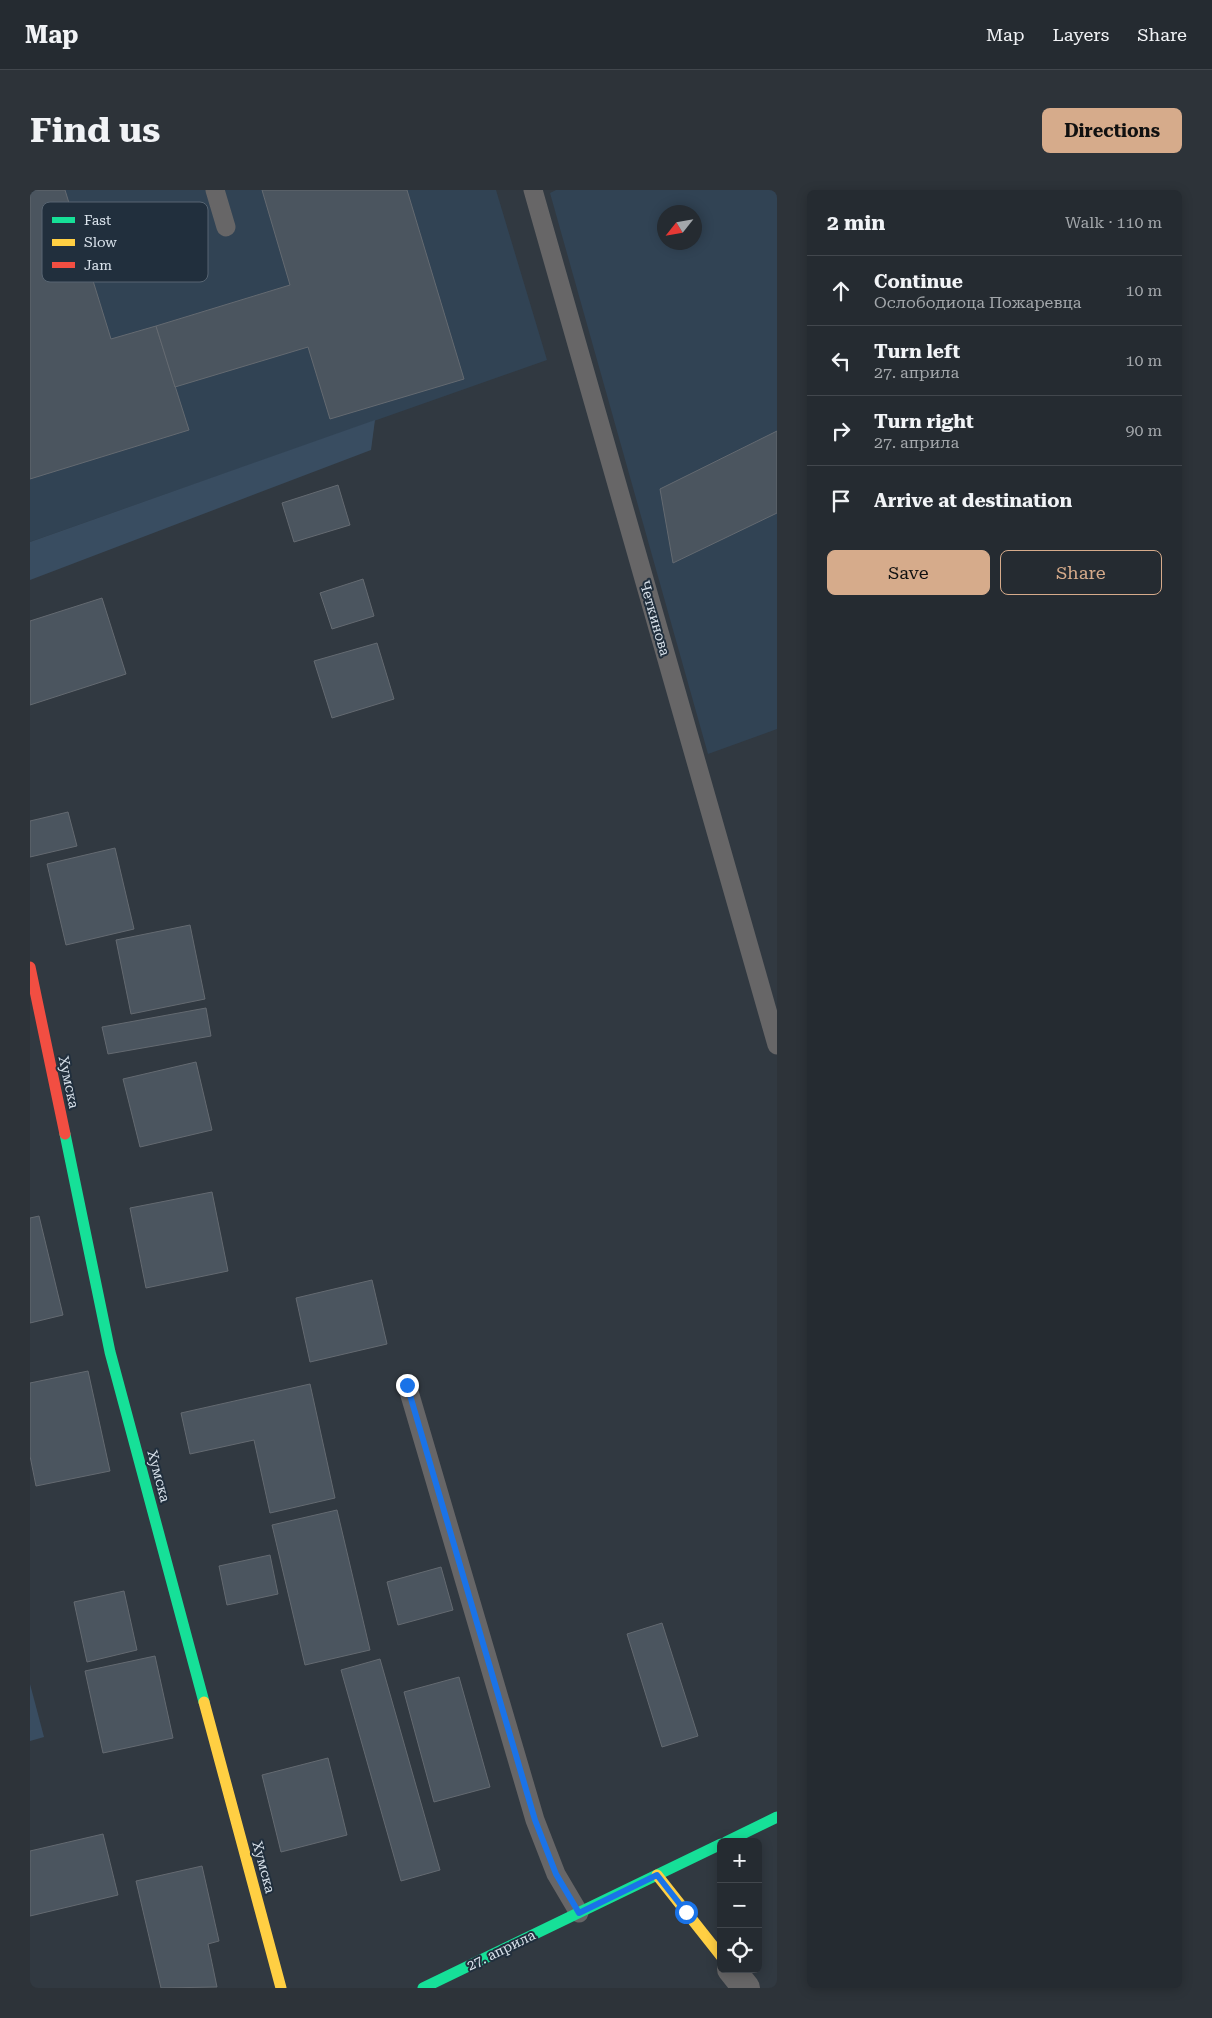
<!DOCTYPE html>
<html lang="en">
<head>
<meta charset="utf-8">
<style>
	:root { --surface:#252b31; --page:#2d3339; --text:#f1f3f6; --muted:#a3a7ab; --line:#42474d; --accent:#d6ab8b }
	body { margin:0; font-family:"Roboto Serif",serif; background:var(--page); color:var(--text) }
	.controls { position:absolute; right:15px; bottom:15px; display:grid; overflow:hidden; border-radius:8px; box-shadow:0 2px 12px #0003 }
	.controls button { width:45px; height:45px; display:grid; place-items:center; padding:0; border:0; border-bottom:1px solid var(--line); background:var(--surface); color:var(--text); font:25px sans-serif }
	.compass { position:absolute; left:627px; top:15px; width:45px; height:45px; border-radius:50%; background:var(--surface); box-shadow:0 2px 12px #0003; rotate:239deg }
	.stop { position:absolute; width:15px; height:15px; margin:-11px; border:4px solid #1a73e8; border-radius:50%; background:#fff }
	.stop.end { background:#1a73e8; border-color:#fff; box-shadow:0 1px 5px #0008 }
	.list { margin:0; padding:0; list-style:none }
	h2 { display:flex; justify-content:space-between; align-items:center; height:65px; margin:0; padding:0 20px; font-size:21px }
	h2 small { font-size:16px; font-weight:400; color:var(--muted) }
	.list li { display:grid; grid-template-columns:32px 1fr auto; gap:15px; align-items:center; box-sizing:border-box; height:70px; padding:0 20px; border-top:1px solid var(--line) }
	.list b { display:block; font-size:19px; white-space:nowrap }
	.list p { margin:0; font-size:16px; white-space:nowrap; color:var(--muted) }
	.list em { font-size:16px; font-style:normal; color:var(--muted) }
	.actions { display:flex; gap:10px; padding:15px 20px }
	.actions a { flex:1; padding:11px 0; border:1px solid var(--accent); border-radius:8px; text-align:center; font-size:18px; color:var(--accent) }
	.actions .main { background:var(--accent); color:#111 }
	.icon { flex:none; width:28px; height:28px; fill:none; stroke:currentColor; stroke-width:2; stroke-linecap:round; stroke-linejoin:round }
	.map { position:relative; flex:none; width:747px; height:1798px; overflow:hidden; border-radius:8px }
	header { display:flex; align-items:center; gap:30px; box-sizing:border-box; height:70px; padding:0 25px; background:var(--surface); border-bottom:1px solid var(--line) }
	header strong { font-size:24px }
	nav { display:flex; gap:28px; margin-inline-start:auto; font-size:18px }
	.intro { display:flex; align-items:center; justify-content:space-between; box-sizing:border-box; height:120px; padding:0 30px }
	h1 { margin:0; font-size:35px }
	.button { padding:12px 22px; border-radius:8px; background:var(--accent); color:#111; font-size:18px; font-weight:700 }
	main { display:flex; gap:30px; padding:0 30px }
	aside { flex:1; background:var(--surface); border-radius:8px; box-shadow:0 2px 12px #0003 }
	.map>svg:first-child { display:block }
	.built { fill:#314354; fill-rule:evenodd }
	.green { fill:#394d61 }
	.building { fill:#4b555f; stroke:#646a71 }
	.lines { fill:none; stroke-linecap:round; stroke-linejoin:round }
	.lane { stroke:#676667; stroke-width:19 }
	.street { stroke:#676667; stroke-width:28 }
	.fast { stroke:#16e098; stroke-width:11 }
	.slow { stroke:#ffcf43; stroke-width:11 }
	.jam { stroke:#f24e42; stroke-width:11 }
	.route { stroke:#1a73e8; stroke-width:6 }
	.labels { text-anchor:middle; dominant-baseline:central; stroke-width:4; stroke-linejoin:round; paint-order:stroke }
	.street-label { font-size:14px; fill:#dae3ec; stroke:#212f3d }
	.key { fill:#212f3d; stroke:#586572; stroke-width:1 }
	.key-label { font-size:14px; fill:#dae3ec }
</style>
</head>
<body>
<header>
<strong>Map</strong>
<nav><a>Map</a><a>Layers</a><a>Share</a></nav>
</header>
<div class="intro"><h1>Find us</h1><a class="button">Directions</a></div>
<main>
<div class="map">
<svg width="747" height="1798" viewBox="0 0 747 1798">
	<rect width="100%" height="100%" fill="#313941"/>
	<!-- built -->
	<g class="built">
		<polygon points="0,0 466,0 517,170 0,352"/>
		<path d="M526,0H747V539L678,564L520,3ZM634,22H664V52H634Z"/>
	</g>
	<!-- green -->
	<g class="green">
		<polygon points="345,230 341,260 0,390 0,352"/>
		<polygon points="0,1494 14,1547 0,1551"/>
	</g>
	<!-- building -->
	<g class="building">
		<polygon points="0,0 35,0 81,149 126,136 159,240 0,289"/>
		<polygon points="232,0 377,0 434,189 300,229 278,157 145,197 126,136 260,95"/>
		<polygon points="747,241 747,323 643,373 630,299"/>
		<polygon points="308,295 320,335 264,352 252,313"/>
		<polygon points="333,389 344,426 302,439 290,403"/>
		<polygon points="72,408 96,484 0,515 0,431"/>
		<polygon points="347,453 364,509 302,528 284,471"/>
		<polygon points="38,622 47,656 0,667 0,631"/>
		<polygon points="85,658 104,739 36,755 17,674"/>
		<polygon points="160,735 175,809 101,824 86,750"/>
		<polygon points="176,818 181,846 78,864 72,837"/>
		<polygon points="166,872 182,940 110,957 93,889"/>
		<polygon points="182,1002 198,1081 116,1098 100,1018"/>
		<polygon points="9,1026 33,1125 0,1133 0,1028"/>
		<polygon points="342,1090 357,1154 280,1172 266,1108"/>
		<polygon points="58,1181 80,1281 6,1296 0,1266 0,1193"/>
		<polygon points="280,1194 305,1308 240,1323 224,1250 160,1264 151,1223"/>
		<polygon points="307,1320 340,1460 275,1475 242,1335"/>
		<polygon points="240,1365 248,1404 197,1415 189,1376"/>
		<polygon points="411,1377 423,1420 368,1435 357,1392"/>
		<polygon points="94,1401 107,1460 57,1472 44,1412"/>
		<polygon points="632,1433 668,1546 632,1557 597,1444"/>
		<polygon points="125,1466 143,1548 73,1563 55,1481"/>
		<polygon points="350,1469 410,1680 371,1691 311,1480"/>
		<polygon points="429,1487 460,1597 404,1612 374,1502"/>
		<polygon points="298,1568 317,1645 251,1662 232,1585"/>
		<polygon points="73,1644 88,1705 0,1726 0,1661"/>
		<polygon points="172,1676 189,1751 178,1754 187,1797 131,1798 106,1691"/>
	</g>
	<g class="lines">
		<!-- lane -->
		<g class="lane">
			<polyline points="185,0 196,37"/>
			<polyline points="503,0 747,855"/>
			<polyline points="377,1195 505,1630 526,1684 549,1723"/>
		</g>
		<!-- street -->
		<polyline class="street" points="701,1779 716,1798"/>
		<!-- fast -->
		<g class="fast">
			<polyline points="35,944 80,1162 174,1512"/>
			<polyline points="696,1652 747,1627"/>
			<polyline points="393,1798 691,1654"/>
		</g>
		<!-- slow -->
		<g class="slow">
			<polyline points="174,1512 251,1798"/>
			<polyline points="627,1685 691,1766"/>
		</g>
		<!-- jam -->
		<polyline class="jam" points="0,777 35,944"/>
	</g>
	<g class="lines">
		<!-- route -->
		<polyline class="route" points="377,1195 505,1630 526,1684 549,1723 627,1685 656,1722"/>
	</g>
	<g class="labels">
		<!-- street labels -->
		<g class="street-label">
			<text transform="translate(625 428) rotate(74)">Четкинова</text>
			<text transform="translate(39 892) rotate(78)">Хумска</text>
			<text transform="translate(129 1286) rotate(75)">Хумска</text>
			<text transform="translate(234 1677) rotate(75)">Хумска</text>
			<text transform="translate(471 1760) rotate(-26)">27. априла</text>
		</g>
	</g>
	<!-- legend -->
	<rect x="12" y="12" width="166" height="80" rx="8" class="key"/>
	<rect x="22" y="27" width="23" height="6" fill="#16e098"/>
	<rect x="22" y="49" width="23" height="7" fill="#ffcf43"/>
	<rect x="22" y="72" width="23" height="6" fill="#f24e42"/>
	<g class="key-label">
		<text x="54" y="35">Fast</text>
		<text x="54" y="57">Slow</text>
		<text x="54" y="80">Jam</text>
	</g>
</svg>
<div class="controls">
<button>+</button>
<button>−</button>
<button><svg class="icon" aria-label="locate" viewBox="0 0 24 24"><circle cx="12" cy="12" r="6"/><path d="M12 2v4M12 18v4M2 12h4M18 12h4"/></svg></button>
</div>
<svg class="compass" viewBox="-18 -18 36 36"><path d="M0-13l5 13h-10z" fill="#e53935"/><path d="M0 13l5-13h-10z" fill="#a3a7ab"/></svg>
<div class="stop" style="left:656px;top:1722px"></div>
<div class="stop end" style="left:377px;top:1195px"></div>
</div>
<aside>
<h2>2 min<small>Walk · 110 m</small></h2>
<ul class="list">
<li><svg class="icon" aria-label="ahead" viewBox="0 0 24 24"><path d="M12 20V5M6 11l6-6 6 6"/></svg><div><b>Continue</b><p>Ослободиоца Пожаревца</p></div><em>10 m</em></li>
<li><svg class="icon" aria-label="left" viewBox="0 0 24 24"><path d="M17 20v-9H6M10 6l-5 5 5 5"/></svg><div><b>Turn left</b><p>27. априла</p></div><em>10 m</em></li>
<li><svg class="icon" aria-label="right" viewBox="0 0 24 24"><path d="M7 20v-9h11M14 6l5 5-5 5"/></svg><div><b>Turn right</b><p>27. априла</p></div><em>90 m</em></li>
<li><svg class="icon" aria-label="arrive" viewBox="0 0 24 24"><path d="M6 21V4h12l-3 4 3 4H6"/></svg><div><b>Arrive at destination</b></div></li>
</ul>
<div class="actions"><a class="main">Save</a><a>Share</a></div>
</aside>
</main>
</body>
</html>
